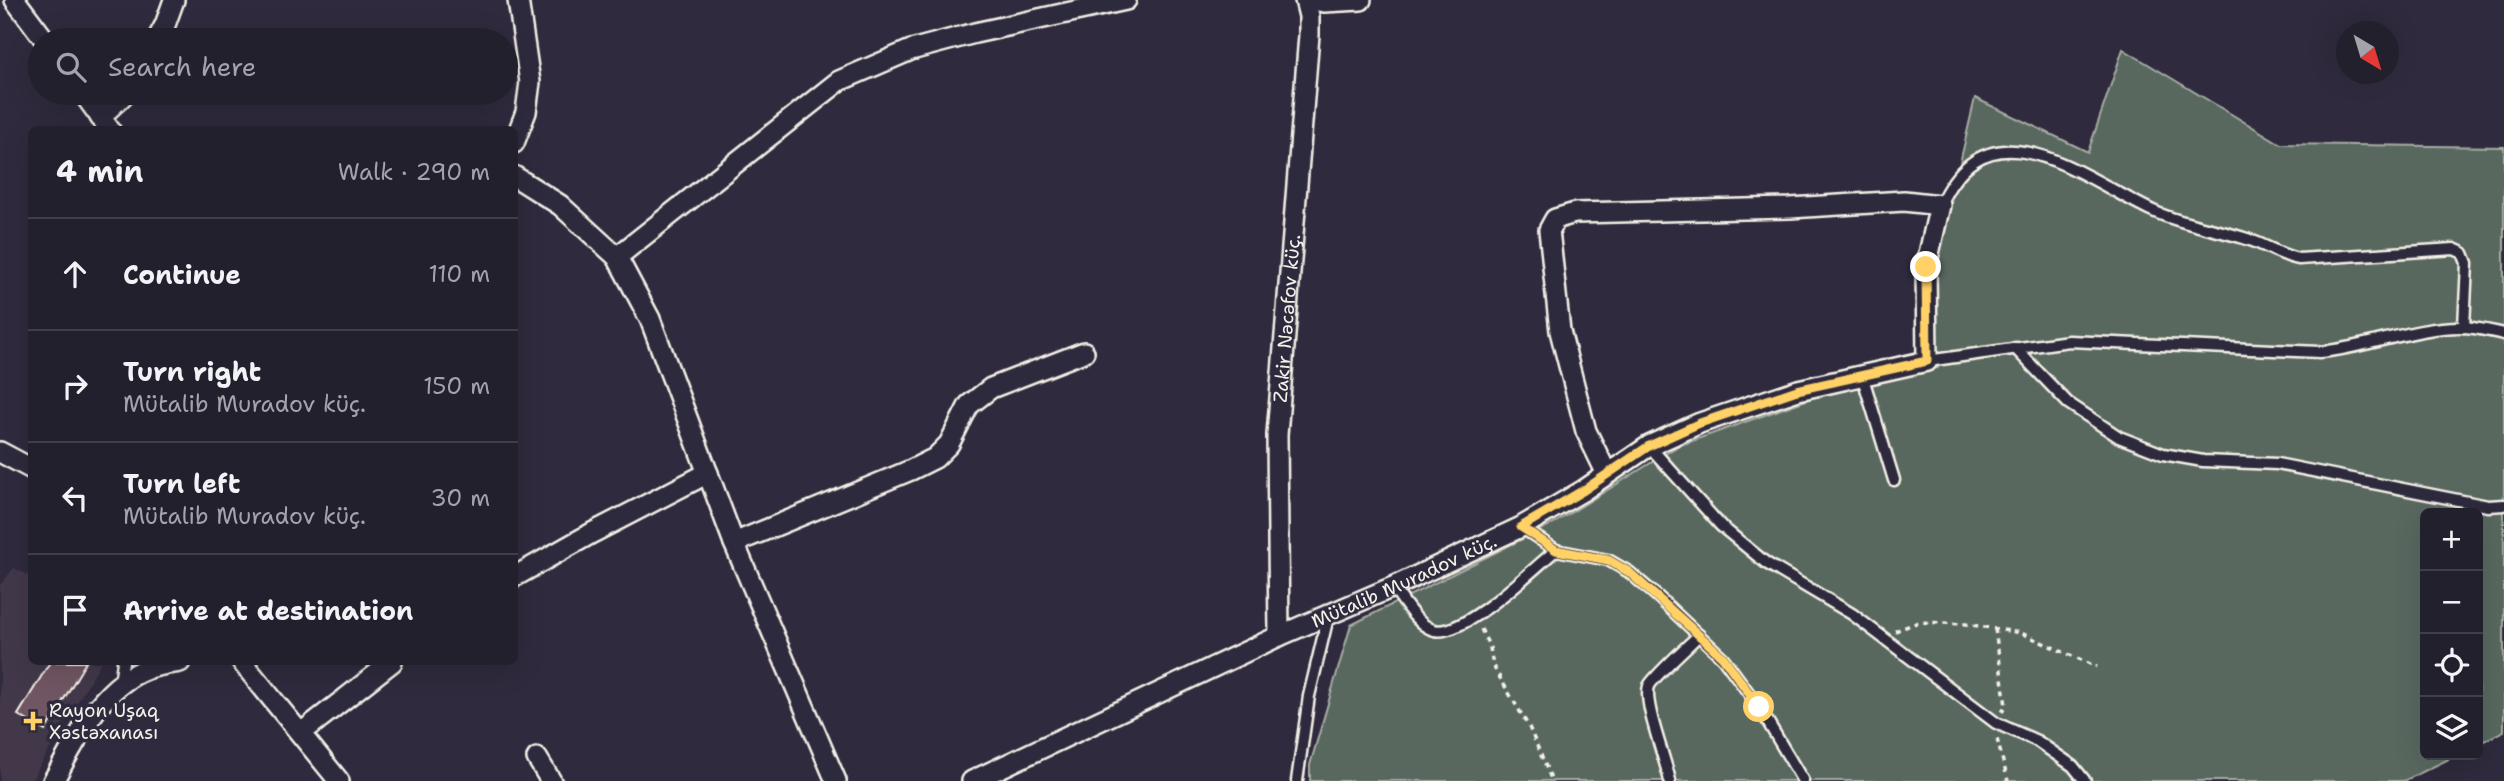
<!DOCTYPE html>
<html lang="en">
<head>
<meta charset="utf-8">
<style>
	:root { --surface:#23202e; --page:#2b2836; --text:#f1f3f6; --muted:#a3a3aa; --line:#403e4a }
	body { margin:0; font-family:"Shantell Sans",sans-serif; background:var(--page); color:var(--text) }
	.controls { position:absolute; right:21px; bottom:21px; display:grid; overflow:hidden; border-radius:10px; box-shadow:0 7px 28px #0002 }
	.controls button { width:63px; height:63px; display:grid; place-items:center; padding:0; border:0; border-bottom:2px solid var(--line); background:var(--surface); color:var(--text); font:35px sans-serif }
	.compass { position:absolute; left:2336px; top:21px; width:63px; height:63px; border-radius:50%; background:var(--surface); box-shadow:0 7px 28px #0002; rotate:142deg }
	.stop { position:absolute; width:21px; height:21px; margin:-16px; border:5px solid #ffd166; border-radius:50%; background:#fff }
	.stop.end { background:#ffd166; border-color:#fff; box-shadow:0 2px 7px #0008 }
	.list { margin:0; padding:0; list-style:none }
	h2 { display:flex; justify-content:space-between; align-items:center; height:91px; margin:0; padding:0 28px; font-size:30px }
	h2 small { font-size:23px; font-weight:400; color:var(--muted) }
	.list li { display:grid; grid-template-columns:46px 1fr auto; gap:21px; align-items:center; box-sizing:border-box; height:112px; padding:0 28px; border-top:2px solid var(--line) }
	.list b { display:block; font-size:26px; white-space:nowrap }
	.list p { margin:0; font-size:23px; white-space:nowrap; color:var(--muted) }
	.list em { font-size:23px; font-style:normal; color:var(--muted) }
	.icon { flex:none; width:38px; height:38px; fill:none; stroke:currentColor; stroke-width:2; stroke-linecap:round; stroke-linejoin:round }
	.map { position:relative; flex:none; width:2504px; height:781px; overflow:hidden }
	.search { position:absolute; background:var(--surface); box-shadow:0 7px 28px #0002; left:28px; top:28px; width:490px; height:77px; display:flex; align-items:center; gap:18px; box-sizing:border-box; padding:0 24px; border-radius:38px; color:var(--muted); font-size:26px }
	.panel { position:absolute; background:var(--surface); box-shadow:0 7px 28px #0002; left:28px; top:126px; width:490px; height:539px; border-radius:10px }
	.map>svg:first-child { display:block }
	.built { fill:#423848 }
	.green { fill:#59685f; stroke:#a6aca4; stroke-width:2 }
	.building { fill:#6f5762; stroke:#f4f1e8; stroke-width:2 }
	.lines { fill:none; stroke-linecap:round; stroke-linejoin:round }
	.service-casing { stroke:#f4f1e8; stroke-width:15 }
	.minor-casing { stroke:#f4f1e8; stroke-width:24 }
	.path { stroke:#f4f1e8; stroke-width:3.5; stroke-dasharray:5 5; stroke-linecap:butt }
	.service { stroke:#2f2a3d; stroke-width:10 }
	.minor { stroke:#2f2a3d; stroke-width:19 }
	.route { stroke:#ffd166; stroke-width:9 }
	.poi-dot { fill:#ffd166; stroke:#2f2a3d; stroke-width:2.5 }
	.labels { text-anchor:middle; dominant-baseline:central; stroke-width:7; stroke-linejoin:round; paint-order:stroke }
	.street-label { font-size:19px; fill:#f4f1e8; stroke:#2f2a3d }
	.poi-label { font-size:19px; fill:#f4f1e8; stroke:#2f2a3d; text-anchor:start }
</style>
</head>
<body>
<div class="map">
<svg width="2504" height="781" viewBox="0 0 2504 781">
	<rect width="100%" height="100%" fill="#2f2a3d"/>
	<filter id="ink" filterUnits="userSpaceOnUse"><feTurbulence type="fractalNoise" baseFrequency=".0143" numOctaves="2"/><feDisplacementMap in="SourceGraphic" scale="14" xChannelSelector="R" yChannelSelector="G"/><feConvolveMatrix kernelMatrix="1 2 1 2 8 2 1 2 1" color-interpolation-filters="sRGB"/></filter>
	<g filter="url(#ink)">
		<!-- built -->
		<polygon class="built" points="14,568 31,577 32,662 101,662 31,781 0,781 0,585"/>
		<!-- green -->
		<polygon class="green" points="2123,49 2281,144 2504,147 2504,731 2478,744 2478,513 2425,513 2425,755 2457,755 2404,781 1310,781 1310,765 1351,625 1556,522 1678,446 1812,398 1938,368 1934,276 1975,98 2088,152"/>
		<!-- building -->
		<polygon class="building" points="50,662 86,662 45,731 18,715"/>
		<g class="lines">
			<defs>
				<g id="service">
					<path d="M1940,205C1989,97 2082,178 2153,211C2183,225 2218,229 2250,240C2267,246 2282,256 2299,259L2454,249L2463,253L2467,263L2464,327"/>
					<polyline points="2015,348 2068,403 2119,437 2163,454 2203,461 2277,464 2488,506 2504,505"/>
					<path d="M1927,361L2069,341L2320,352C2367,348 2413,327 2461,327C2475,327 2490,331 2504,334"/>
					<polyline points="1862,375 1894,480"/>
					<polyline points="1649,446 1721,526 1766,563 1852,614 1996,723 2037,741 2073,766 2085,781"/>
					<polyline points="1521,527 1556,550 1608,560 1629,572 1657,596 1723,658 1759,707 1803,781"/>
					<path d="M1393,587C1403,600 1417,626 1434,630C1463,638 1533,569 1556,550"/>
					<polyline points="120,683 123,662"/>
					<polyline points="1297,781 1309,696 1328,617"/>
					<path d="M1670,781C1666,760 1643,703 1649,686C1653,677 1690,644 1699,635"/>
				</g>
				<g id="minor">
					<polyline points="15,0 45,40"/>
					<polyline points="1313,0 1324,2 1361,0"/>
					<polyline points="157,40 165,25 174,0"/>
					<polyline points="83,93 110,130"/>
					<polyline points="100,117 126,93"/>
					<polyline points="514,143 526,112 530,82 518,0"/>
					<polyline points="514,176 560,205 617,257 650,319 734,543 836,781"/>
					<polyline points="617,257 839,81 911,50 975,33 1126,0"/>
					<polyline points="0,452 32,469"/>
					<polyline points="734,543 911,470 935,458 949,444 969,405 991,388 1084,352"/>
					<polyline points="514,577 592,533 708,473"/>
					<path id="s1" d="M1279,636L1277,435L1309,35V16L1305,0"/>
					<polyline points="242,662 339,781"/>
					<polyline points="301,733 392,662"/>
					<polyline points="537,758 551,781"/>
					<path d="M53,781C77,740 99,687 147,669C157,665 169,664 180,662"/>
					<path id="s2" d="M972,781L1279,636L1393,587L1521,527L1584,490L1649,446L1700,423L1798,390L1927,361L1926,267L1940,205L1904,201L1790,208L1575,213L1555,219L1549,230L1560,331L1586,431L1607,474"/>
				</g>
			</defs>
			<!-- service casing -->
			<use href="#service" class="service-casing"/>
			<!-- minor casing -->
			<use href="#minor" class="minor-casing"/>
			<!-- path -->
			<g class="path">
				<polyline points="1481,629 1490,648 1493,666 1529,727 1552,781"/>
				<polyline points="1995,629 2006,706 2002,712"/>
				<polyline points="1895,631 1919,622 1966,624 2021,633 2097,667"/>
				<polyline points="1997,739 2008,781"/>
			</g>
			<!-- service -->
			<use href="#service" class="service"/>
			<!-- minor -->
			<use href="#minor" class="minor"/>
		</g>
	</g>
	<g class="lines" filter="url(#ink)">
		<!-- route -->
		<polyline class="route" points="1759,707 1723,657 1629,572 1608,560 1556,550 1521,527 1584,490 1649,446 1700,423 1797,390 1927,361 1926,267"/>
	</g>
	<!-- markers -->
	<path class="poi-dot" d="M29.5 710.5h7v7h7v7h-7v7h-7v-7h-7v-7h7z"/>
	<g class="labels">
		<!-- street labels -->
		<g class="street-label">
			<text stroke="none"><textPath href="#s1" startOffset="318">Zakir Nəcəfov küç.</textPath></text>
			<text stroke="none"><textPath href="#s2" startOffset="476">Mütalib Muradov küç.</textPath></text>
		</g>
		<!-- poi labels -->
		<g class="poi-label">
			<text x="49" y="710">Rayon Uşaq<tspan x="49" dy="22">Xəstəxanası</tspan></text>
		</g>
	</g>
</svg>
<div class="controls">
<button>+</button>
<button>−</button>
<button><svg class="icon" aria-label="locate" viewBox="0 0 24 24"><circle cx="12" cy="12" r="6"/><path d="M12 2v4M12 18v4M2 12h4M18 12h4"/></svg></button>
<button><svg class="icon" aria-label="layers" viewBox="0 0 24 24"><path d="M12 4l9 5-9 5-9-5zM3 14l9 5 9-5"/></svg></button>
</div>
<svg class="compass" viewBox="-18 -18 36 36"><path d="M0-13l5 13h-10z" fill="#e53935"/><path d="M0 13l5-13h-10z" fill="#a3a3aa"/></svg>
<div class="stop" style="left:1759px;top:707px"></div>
<div class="stop end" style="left:1926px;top:267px"></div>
<div class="search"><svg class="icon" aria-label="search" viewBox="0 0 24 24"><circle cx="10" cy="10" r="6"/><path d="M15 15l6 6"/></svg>Search here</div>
<section class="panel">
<h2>4 min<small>Walk · 290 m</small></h2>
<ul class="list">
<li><svg class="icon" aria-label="ahead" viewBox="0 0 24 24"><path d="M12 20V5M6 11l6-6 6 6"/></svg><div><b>Continue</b></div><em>110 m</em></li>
<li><svg class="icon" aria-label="right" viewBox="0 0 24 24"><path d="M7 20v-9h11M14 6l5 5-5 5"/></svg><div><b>Turn right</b><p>Mütalib Muradov küç.</p></div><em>150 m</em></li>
<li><svg class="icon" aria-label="left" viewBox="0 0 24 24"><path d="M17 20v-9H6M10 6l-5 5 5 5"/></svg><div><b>Turn left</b><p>Mütalib Muradov küç.</p></div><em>30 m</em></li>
<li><svg class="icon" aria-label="arrive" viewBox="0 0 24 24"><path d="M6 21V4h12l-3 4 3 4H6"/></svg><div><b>Arrive at destination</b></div></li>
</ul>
</section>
</div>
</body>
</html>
